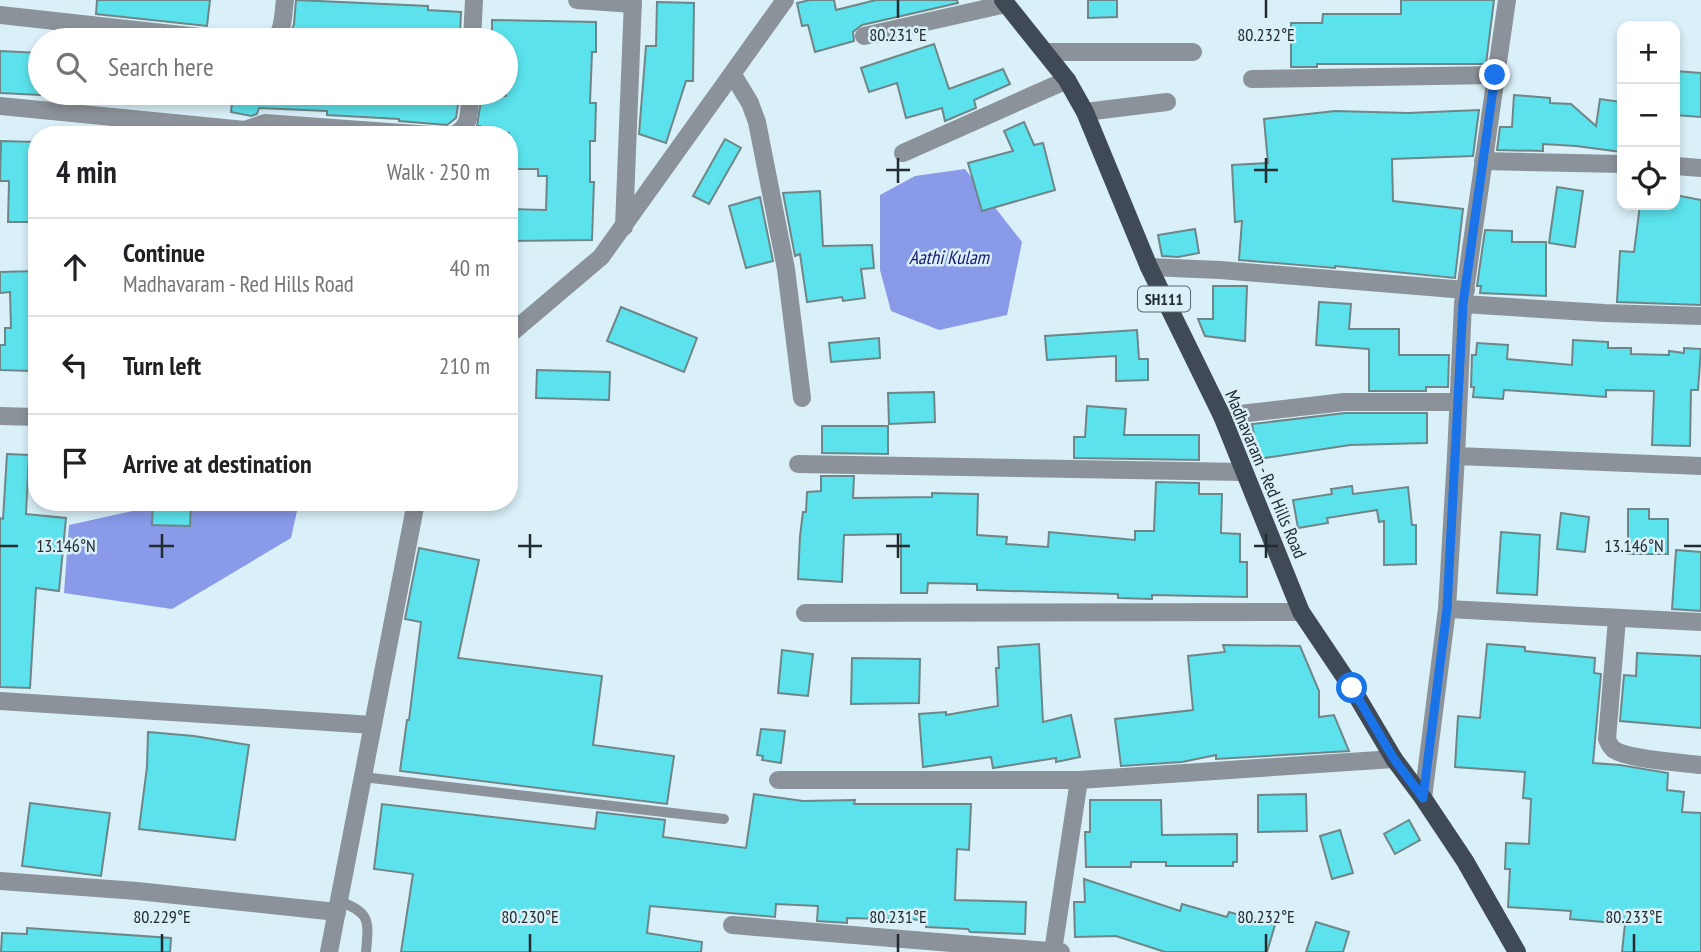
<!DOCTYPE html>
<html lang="en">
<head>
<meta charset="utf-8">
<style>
	:root { --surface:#fff; --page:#f2f2f2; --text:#202124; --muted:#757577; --line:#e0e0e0 }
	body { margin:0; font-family:"PT Sans Narrow",sans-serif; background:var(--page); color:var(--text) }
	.controls { position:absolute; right:21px; top:21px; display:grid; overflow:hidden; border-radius:14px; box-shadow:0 4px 10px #0003 }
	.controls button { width:63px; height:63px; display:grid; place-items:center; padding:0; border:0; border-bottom:2px solid var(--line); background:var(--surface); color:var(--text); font:35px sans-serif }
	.stop { position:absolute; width:21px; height:21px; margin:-16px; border:5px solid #1a73e8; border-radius:50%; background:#fff }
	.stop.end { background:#1a73e8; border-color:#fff; box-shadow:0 2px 7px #0008 }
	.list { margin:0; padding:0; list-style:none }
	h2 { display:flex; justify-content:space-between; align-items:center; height:91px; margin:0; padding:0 28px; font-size:30px }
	h2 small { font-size:23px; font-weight:400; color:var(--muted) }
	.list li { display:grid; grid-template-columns:46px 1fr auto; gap:21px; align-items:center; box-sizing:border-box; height:98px; padding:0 28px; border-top:2px solid var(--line) }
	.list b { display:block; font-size:26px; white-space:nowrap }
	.list p { margin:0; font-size:23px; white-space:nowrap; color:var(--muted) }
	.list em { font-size:23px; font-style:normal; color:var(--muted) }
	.icon { flex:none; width:38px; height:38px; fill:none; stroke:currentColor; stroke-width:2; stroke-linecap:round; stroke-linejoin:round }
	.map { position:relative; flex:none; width:1701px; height:952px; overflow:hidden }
	.search { position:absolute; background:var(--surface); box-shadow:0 4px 10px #0003; left:28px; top:28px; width:490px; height:77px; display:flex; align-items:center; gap:18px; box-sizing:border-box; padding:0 24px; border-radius:38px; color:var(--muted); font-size:26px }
	.panel { position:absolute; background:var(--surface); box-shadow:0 4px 10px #0003; left:28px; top:126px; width:490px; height:385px; border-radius:28px }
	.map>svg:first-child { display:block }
	.water { fill:#889ae8 }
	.building { fill:#5be2ec; stroke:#6f8688; stroke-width:2 }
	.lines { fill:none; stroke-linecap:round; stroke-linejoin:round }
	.service { stroke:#8c9299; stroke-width:10 }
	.minor { stroke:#8c9299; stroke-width:18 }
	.tertiary { stroke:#8c9299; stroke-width:18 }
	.primary { stroke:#404a56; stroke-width:18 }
	.route { stroke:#1a73e8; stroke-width:9 }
	.ticks { fill:none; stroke:#222b2f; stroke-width:2.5 }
	.labels { text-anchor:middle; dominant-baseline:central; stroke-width:5; stroke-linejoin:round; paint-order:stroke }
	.shield { fill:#d9f0f9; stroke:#59666c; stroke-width:2 }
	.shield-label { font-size:16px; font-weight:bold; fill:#222b2f }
	.street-label { font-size:18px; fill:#222b2f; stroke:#d9f0f9 }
	.water-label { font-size:19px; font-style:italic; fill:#1a1872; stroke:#d9f0f9 }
	.ticks-label { font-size:18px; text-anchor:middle; fill:#222b2f; stroke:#d9f0f9; stroke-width:5; stroke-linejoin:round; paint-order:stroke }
</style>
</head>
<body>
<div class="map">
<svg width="1701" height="952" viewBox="0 0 1701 952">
	<rect width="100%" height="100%" fill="#d9f0f9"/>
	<!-- water -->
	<g class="water">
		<polygon points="965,169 1022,242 1007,315 939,330 891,311 880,270 880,195 915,176"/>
		<polygon points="173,502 299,502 291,538 172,609 64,593 69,525"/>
	</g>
	<!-- building -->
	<g class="building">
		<polygon points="97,0 210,0 207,26 96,14"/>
		<polygon points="296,0 428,6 428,10 461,12 460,34 442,34 442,39 405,38 405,40 288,40 294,24"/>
		<polygon points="810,0 834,0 836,10 876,0 957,0 958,3 862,25 853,32 854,41 815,52 808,25 802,26 797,3"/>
		<polygon points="1088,0 1117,0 1117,17 1088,18"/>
		<polygon points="1401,0 1494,0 1486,64 1317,64 1317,67 1291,67 1291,23 1322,23 1323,14 1401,14"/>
		<polygon points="657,2 694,3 693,81 686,81 666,143 639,134 646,46 656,46"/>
		<polygon points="492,20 596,22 596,52 592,52 590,103 596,103 595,141 590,141 590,182 594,182 592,240 509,241 509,209 546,210 547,176 538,176 538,169 509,169 509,133 480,131 480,126 477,126 482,94 506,96 506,40 492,40"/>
		<polygon points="934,44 949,89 1003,69 1010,84 974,100 976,108 945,121 942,108 906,118 897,83 869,92 861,68"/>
		<polygon points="0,51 40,53 40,95 0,93"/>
		<polygon points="1675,71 1701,73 1701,117 1675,115"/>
		<polygon points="233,93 255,95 255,93 445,93 445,100 458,101 458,105 456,118 447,125 399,121 399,119 327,115 327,111 259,108 257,114 251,116 231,112"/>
		<polygon points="1514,95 1550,98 1550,103 1571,104 1596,126 1600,99 1622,102 1619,145 1622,148 1622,152 1576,146 1543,144 1543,151 1497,150 1500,127 1512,127"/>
		<polygon points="1479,110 1473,156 1392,159 1393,201 1463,209 1455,278 1335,266 1335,268 1239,260 1242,221 1235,222 1232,165 1268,163 1264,119 1335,111 1408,113"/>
		<polygon points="1024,122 1034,145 1043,143 1055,190 982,211 968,163 1013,151 1004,131"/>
		<polygon points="725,139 741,148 709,204 693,196"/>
		<polygon points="1,141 36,142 35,222 8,222 9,181 0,181"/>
		<polygon points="1557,187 1583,191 1575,247 1549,243"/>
		<polygon points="820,191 823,246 872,245 874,268 861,269 865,298 843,301 842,297 807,302 800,254 795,256 783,193"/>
		<polygon points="1675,195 1701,200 1701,305 1617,302 1620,251 1634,252 1640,205 1675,205"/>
		<polygon points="760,197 773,261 746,268 729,206"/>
		<polygon points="1195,229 1199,253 1178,257 1162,256 1158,235"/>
		<polygon points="1485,230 1512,231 1512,242 1546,242 1546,296 1480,293 1481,286 1477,286"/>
		<polygon points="36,271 37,317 34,317 34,341 30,341 30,371 0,370 0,345 5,345 5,328 11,328 10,292 0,293 0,272"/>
		<polygon points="1213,286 1247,286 1245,341 1205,336 1198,319 1213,319"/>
		<polygon points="1319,302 1351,304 1349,329 1399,329 1399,355 1449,355 1448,387 1426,387 1426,391 1369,391 1369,349 1316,345"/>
		<polygon points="621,307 697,338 684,372 607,341"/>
		<polygon points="1137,330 1139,359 1148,359 1148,380 1116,381 1116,356 1047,360 1045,336"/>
		<polygon points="879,338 880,358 831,362 829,343"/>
		<polygon points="1573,340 1608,342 1608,348 1631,348 1631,354 1669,355 1669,351 1684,353 1684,348 1701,349 1698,390 1691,390 1690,446 1652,445 1654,391 1606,390 1606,397 1504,390 1503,399 1473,397 1474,387 1471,387 1472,355 1476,355 1477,343 1508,345 1507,359 1572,365"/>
		<polygon points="537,370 610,372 609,400 536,398"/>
		<polygon points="934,392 935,422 889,424 888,393"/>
		<polygon points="1087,406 1126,409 1124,435 1199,435 1199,460 1074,458 1074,437 1085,437"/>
		<polygon points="1345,413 1427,413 1427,443 1350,445 1258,459 1252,424"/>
		<polygon points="822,426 888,426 888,454 822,453"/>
		<polygon points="7,454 29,455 26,514 66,518 59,591 36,588 30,688 0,687 0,518 3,519"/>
		<polygon points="821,476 854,476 853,498 932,497 932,493 978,494 977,535 1007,537 1006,544 1048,547 1049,532 1135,540 1135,531 1154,531 1156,482 1199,483 1199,494 1222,494 1221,533 1240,534 1240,562 1247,562 1247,597 1152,595 1152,599 1118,598 1118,594 977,590 977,584 928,583 927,593 901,593 901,534 844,535 842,582 798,579 800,536 803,512 806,512 807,492 821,491"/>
		<polygon points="1352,486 1353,494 1408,487 1412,525 1416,525 1416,564 1384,565 1384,521 1379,522 1377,510 1327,518 1328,523 1298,528 1293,500 1332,494 1331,489"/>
		<polygon points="153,502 191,502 190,526 152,525"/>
		<polygon points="1628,509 1649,509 1649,519 1668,519 1668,554 1628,554"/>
		<polygon points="1561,513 1589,517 1585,552 1557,549"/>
		<polygon points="1501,532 1540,535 1537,595 1497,593"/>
		<polygon points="419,548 479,560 458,658 602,676 593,745 674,756 667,804 400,771 407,720 409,720 421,622 405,619"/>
		<polygon points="1676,550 1701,552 1701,611 1672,609"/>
		<polygon points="1039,644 1043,722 1071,715 1080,757 1056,762 1056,758 993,768 991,757 923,767 919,714 946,712 946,715 998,706 996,668 999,668 998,647"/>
		<polygon points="1487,644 1525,647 1525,651 1595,658 1594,673 1601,674 1593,763 1620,765 1668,773 1667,790 1684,792 1682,812 1701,813 1701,952 1622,952 1625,924 1570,919 1571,911 1508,907 1510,869 1505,869 1506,843 1529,844 1531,799 1523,798 1525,772 1455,767 1458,716 1480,718"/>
		<polygon points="1223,645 1300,646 1319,691 1319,717 1334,715 1349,751 1216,759 1216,755 1182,762 1121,766 1115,719 1193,710 1188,656 1225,652"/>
		<polygon points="782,650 813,654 808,696 778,693"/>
		<polygon points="1637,653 1701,656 1701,728 1620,721 1624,675 1636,676"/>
		<polygon points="852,658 920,659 919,703 851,704"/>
		<polygon points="761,729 785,731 781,763 762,760 763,756 757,755"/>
		<polygon points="148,732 194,736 249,745 235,840 139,829 147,767"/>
		<polygon points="754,794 803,801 855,800 854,804 971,804 969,850 957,849 955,900 1026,902 1025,934 970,932 968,929 926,927 926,920 847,918 847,923 817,921 818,906 776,904 775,917 650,906 647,933 702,942 701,952 401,952 413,874 374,869 382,804 595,829 597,812 665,820 663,837 746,848"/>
		<polygon points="1306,794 1307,831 1258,832 1258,795"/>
		<polygon points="1090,800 1161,800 1162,835 1237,834 1237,862 1233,862 1233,866 1166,866 1166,862 1131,862 1131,867 1086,867 1085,832 1090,832"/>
		<polygon points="30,803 110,813 101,876 22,866"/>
		<polygon points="1409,820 1420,840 1395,854 1384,834"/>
		<polygon points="1340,830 1353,873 1332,879 1320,836"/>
		<polygon points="1084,879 1180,911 1182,904 1227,917 1229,912 1275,925 1267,952 1165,952 1116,936 1075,937 1074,902 1085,902"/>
		<polygon points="1316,922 1349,932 1343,952 1306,952"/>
		<polygon points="27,928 171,938 170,952 1,952 2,933 27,934"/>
	</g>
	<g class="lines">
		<!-- service -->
		<g class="service">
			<polyline points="363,777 724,819"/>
			<path d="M339,901C370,913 369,919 366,952"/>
		</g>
		<!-- minor -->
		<g class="minor">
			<polyline points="577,0 633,4"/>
			<polyline points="0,15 227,40"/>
			<polyline points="864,36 1006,4"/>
			<path d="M274,40C284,32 283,13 285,0"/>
			<polyline points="472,40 474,0"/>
			<polyline points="1045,52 1193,52"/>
			<polyline points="733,75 750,103 757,122 786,269 802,398"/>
			<polyline points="1252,79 1495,75"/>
			<polyline points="0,106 245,130 265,123 430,135"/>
			<polyline points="1085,112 1167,102"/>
			<path d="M453,135C472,127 469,110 470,93"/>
			<polyline points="903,153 1067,80"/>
			<polyline points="1483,161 1622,164"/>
			<polyline points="1675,166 1701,168"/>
			<polyline points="624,227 633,0"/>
			<polyline points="1149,267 1220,270 1466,290"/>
			<polyline points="1463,304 1604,313 1701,316"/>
			<polyline points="0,416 37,417"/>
			<polyline points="1222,416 1344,402 1457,402"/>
			<polyline points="1456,456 1463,304 1507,0"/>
			<polyline points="798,464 1243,472"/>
			<polyline points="1447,609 1701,622"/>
			<polyline points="805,613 1301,612"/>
			<path d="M1617,619L1607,739C1609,744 1609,745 1613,749C1625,759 1683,763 1701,765"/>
			<polyline points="0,701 373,725"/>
			<polyline points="778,780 1079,780 1394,759"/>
			<polyline points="1423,798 1447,609 1456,456 1701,466"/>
			<polyline points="0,881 137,891 337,912"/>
			<polyline points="732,925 1061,952"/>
			<polyline points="1053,951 1079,780"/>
		</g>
		<!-- tertiary -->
		<g class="tertiary">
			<polyline points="509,335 601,257 785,0"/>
			<polyline points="329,952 416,502"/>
		</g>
		<!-- primary -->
		<polyline class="primary" points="1003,0 1067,80 1085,112 1149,267 1222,416 1301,612 1352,688 1394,759 1423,798 1465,861 1517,952"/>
	</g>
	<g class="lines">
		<!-- route -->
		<polyline class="route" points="1352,688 1394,759 1423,798 1447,609 1463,304 1495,75"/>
	</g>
	<!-- ticks -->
	<path class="ticks" d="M898,0V18M1266,0V18M898,158V183M1266,158V183M886,170H910M1254,170H1278M162,534V558M530,534V558M898,534V558M1266,534V558M0,546H18M149,546H174M518,546H542M886,546H910M1254,546H1278M1684,546H1701M162,934V952M530,934V952M898,934V952M1266,934V952M1634,934V952"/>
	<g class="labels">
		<!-- shield labels -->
		<rect class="shield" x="1138" y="286.5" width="52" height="25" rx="5"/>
		<g class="shield-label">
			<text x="1164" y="299">SH111</text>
		</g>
		<!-- street labels -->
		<g class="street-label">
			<text transform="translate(1266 474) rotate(67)">Madhavaram - Red Hills Road</text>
		</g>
		<!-- water labels -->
		<g class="water-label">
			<text x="949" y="257">Aathi Kulam</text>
		</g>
	</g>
	<g class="ticks-label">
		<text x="898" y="41">80.231°E</text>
		<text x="1266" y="41">80.232°E</text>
		<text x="66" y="552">13.146°N</text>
		<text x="1634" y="552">13.146°N</text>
		<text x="162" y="923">80.229°E</text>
		<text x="530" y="923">80.230°E</text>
		<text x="898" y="923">80.231°E</text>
		<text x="1266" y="923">80.232°E</text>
		<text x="1634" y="923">80.233°E</text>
	</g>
</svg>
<div class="controls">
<button>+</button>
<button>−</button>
<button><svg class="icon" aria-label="locate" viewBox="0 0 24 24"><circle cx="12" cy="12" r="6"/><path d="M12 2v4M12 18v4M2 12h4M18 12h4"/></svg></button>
</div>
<div class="stop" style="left:1352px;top:688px"></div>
<div class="stop end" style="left:1495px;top:75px"></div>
<div class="search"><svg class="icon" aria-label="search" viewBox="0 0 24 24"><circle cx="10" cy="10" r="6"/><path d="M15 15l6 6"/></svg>Search here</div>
<section class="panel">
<h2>4 min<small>Walk · 250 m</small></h2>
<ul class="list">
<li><svg class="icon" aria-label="ahead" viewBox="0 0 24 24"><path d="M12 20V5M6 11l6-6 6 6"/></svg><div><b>Continue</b><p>Madhavaram - Red Hills Road</p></div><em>40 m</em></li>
<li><svg class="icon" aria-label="left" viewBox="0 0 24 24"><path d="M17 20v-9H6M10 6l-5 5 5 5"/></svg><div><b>Turn left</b></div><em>210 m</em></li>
<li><svg class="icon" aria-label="arrive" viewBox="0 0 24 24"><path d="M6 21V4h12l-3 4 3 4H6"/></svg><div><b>Arrive at destination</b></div></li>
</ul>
</section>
</div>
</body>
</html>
